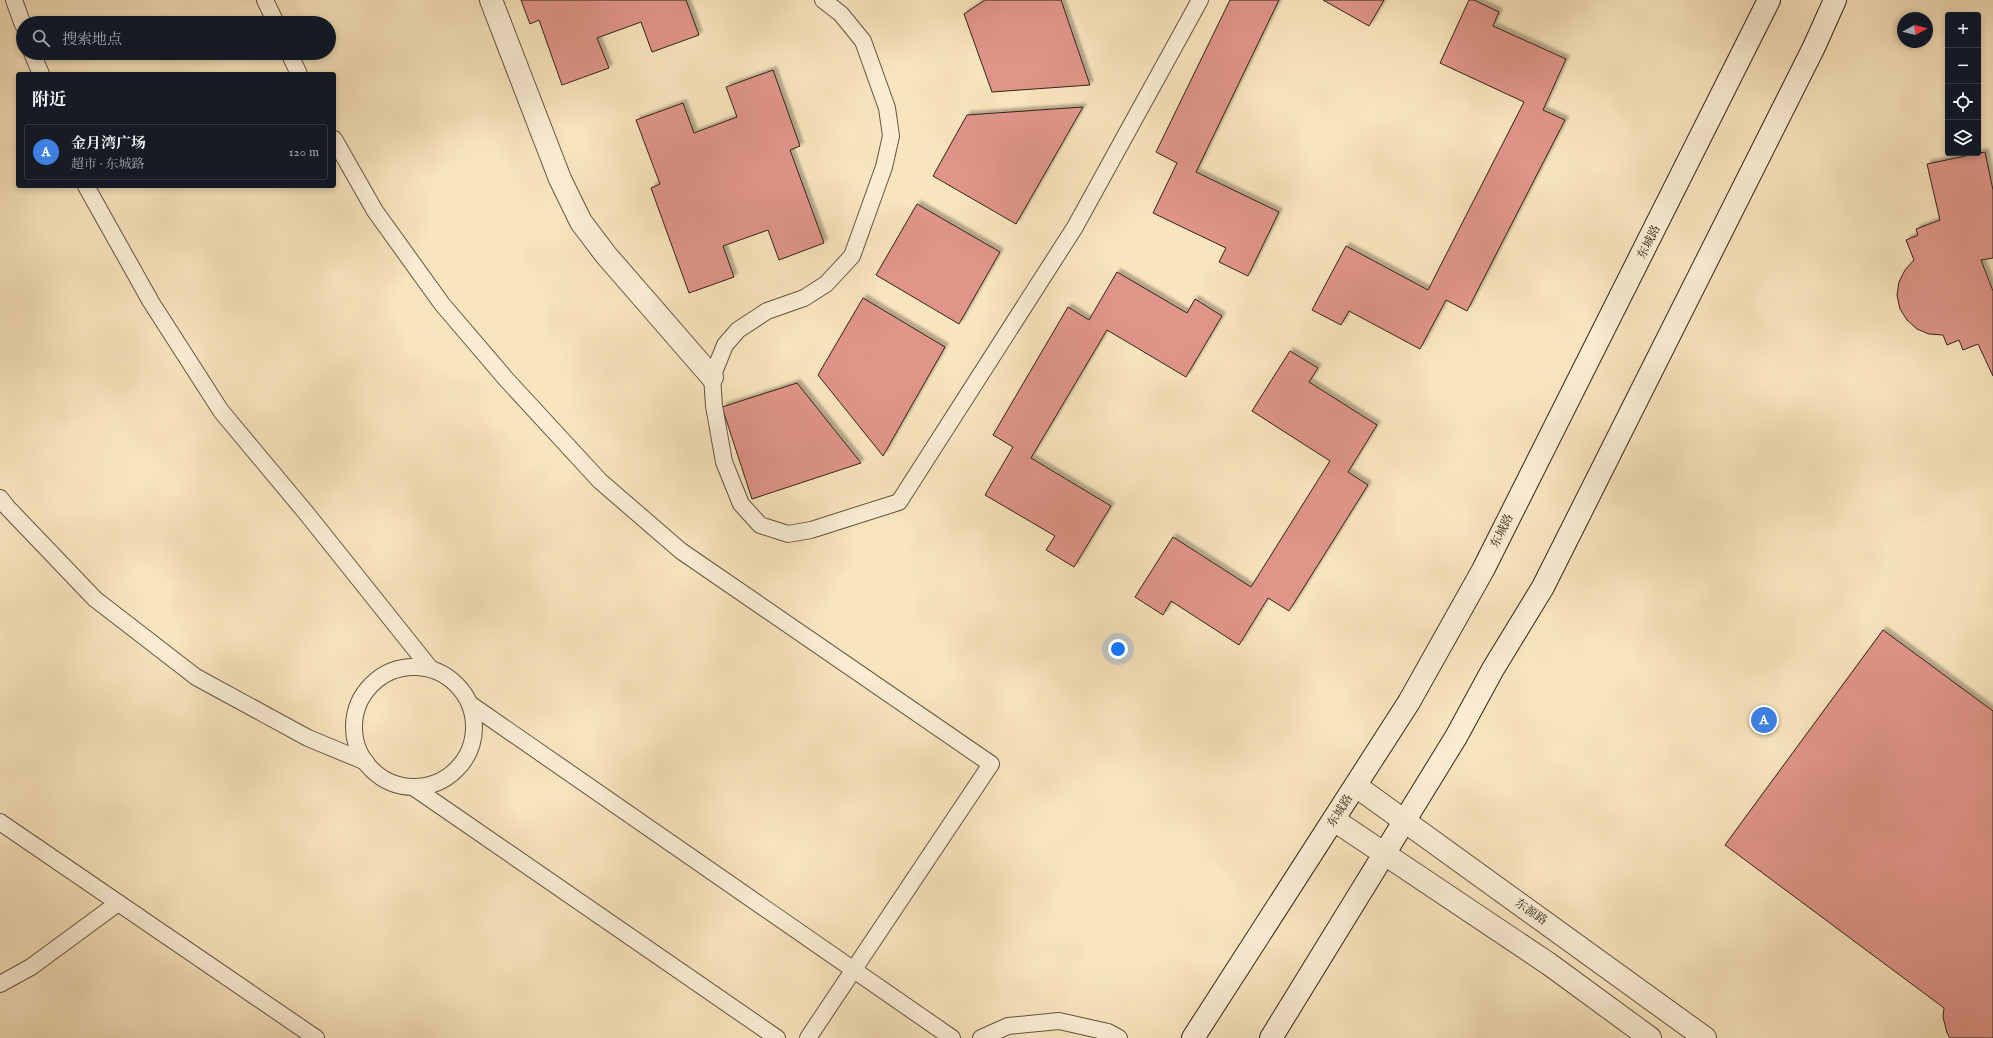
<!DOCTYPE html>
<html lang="zh">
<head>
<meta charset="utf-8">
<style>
	:root { --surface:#171b24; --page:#242831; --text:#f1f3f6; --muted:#9ea1a6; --line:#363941; --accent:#c59692 }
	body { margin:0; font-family:"IM FELL English","Noto Serif SC",serif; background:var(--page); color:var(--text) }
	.controls { position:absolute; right:12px; top:12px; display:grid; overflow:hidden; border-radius:4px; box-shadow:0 2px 6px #0003 }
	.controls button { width:36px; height:36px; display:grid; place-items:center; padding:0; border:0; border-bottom:1px solid var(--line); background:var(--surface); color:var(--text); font:20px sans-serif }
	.compass { position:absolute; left:1897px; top:12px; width:36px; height:36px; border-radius:50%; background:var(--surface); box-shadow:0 2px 6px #0003; rotate:82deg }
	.you { position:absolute; left:1118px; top:649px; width:14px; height:14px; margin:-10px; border:3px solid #fff; border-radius:50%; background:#1a73e8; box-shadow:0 0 0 6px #1a73e833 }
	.badge { display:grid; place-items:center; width:26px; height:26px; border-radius:50%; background:var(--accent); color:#fff; font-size:13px; font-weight:700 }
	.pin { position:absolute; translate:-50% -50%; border:2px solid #fff; box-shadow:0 1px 4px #0006 }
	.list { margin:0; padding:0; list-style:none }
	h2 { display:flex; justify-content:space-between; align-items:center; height:52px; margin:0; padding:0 16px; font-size:17px }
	h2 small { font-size:13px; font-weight:400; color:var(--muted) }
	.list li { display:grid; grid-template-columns:26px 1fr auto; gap:12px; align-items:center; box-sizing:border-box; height:56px; margin:0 8px 8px; padding:0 8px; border:1px solid var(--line); border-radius:4px }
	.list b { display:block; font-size:15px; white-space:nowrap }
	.list p { margin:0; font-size:13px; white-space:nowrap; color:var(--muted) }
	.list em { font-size:13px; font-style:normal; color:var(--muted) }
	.icon { flex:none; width:22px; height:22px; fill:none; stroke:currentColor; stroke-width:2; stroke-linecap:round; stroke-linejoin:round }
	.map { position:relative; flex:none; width:1993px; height:1038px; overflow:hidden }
	.search { position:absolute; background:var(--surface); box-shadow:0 2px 6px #0003; left:16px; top:16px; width:320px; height:44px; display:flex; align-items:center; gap:10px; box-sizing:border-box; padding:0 14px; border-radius:22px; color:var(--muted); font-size:15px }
	.panel { position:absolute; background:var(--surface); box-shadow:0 2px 6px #0003; left:16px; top:72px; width:320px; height:116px; border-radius:4px }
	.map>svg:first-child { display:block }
	.building { fill:#df9588; stroke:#332417; filter:url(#shadow) }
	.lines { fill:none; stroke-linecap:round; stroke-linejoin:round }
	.service-casing { stroke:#645440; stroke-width:18 }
	.minor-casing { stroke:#645440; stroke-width:24 }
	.tertiary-casing { stroke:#645440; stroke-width:24 }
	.secondary-casing { stroke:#332417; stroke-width:24 }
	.service { stroke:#faedd4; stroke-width:16 }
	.minor { stroke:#faedd4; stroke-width:22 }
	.tertiary { stroke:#faedd4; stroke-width:22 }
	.secondary { stroke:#faedd4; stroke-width:22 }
	.labels { text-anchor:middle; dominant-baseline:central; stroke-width:3; stroke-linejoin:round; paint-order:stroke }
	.street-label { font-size:12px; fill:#332417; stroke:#faedd4 }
</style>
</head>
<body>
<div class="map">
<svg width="1993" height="1038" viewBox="0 0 1993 1038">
	<defs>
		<filter id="shadow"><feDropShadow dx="3.5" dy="-3.5" stdDeviation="1" flood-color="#0004"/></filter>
	</defs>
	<rect width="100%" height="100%" fill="#f8e4bd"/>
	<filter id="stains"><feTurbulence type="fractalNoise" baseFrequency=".005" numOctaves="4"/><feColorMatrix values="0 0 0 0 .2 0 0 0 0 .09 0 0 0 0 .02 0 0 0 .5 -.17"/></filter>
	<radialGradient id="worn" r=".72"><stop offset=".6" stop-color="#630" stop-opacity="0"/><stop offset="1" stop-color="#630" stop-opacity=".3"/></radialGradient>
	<!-- building -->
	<g class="building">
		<polygon points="521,0 686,0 699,35 652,52 641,22 597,38 609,68 562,85 539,20 530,24"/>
		<polygon points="985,0 1061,0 1090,85 992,92 964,14"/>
		<polygon points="1230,0 1279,0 1196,172 1279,212 1248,276 1219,262 1226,248 1153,213 1177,163 1156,152"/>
		<polygon points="1323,0 1384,0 1369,26"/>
		<polygon points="1469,0 1474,0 1499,12 1493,26 1566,59 1543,110 1565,120 1467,311 1446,300 1420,349 1349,311 1341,325 1312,310 1346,246 1428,290 1524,102 1440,63"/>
		<polygon points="773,70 800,146 790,150 824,243 779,260 768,230 723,246 734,277 689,293 651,188 660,184 636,120 683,103 694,133 737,117 726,87"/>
		<polygon points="1083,107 1016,224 933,176 967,115"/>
		<polygon points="1985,152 1993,190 1993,258 1981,260 1993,291 1993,376 1978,344 1963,350 1959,340 1947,345 1943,335 1929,334 1917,329 1907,320 1900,309 1897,295 1899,282 1905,270 1914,260 1906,240 1918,235 1916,229 1940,220 1927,164"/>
		<polygon points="917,204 1000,252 959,324 876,275"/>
		<polygon points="1117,272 1187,313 1195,299 1222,316 1186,377 1107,330 1031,458 1111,506 1074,567 1046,550 1055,536 985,495 1013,447 993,435 1068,307 1089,320"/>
		<polygon points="863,298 945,347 883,456 818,375"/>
		<polygon points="1290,351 1318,368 1309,382 1377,425 1348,472 1368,485 1289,611 1268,598 1239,645 1171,601 1163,615 1135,597 1173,537 1251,587 1330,461 1252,411"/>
		<polygon points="797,383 861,463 752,499 722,407"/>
		<polygon points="1883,630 1993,711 1993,1038 1950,1038 1947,1033 1943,1017 1944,1008 1725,845"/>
	</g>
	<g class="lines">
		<defs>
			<g id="service">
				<polyline points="14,0 23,25"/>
				<polyline points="265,0 276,23"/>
				<polyline points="823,0 841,14 863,41 887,108 891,136 884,167 852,256 826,284 804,298 767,311 738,330 725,345 712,377 714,406 724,462 741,504 760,525 788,534 811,530 899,502 1075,227 1200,0"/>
				<polyline points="32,53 41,74"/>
				<polyline points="289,53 299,74"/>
				<polyline points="334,139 375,211 442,304 506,379 600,481 681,551 991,764 808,1038"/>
				<polyline points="86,186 151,302 221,411 307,514 430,668"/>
				<polyline points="0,498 7,507 95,599 196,677 308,738 366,762"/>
				<circle cx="414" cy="727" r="60"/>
				<polyline points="470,704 952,1038"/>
				<polyline points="413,787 777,1038"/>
				<polyline points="0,822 316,1038"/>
				<polyline points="0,984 31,967 118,903"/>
				<polyline points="981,1038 1008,1026 1059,1021 1108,1032 1119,1038"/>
			</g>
			<polyline id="minor" points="491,0 560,179 581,222 606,255 712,377"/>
			<g id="tertiary">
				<polyline points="1356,786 1705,1038"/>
				<polyline points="1334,820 1549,964 1650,1038"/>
			</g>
			<g id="secondary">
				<polyline points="1193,1038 1409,702 1483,570 1769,0"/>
				<polyline points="1271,1038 1456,737 1493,669 1543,587 1814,47 1835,0"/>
			</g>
		</defs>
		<!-- service casing -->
		<use href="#service" class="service-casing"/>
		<!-- minor casing -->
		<use href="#minor" class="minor-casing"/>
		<!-- tertiary casing -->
		<use href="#tertiary" class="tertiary-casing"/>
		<!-- secondary casing -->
		<use href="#secondary" class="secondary-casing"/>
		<!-- service -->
		<use href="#service" class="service"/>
		<!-- minor -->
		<use href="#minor" class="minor"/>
		<!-- tertiary -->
		<use href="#tertiary" class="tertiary"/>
		<!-- secondary -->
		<use href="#secondary" class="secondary"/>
	</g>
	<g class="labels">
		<!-- street labels -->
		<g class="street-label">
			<text transform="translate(1649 242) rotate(-63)">东城路</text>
			<text transform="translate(1502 531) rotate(-63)">东城路</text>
			<text transform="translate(1340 811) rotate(-57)">东城路</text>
			<text transform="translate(1531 912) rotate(35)">东源路</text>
		</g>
	</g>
	<rect width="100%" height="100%" filter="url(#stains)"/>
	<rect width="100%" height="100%" fill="url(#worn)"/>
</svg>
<div class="controls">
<button>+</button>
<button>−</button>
<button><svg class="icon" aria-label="locate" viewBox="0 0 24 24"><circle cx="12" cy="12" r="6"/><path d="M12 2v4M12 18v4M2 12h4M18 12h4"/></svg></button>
<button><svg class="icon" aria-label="layers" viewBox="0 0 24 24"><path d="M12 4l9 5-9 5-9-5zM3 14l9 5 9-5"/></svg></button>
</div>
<svg class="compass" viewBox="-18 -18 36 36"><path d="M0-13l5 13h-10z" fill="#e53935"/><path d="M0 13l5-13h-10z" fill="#9ea1a6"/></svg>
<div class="you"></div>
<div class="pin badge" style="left:1764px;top:720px;background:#3f7fe0">A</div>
<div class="search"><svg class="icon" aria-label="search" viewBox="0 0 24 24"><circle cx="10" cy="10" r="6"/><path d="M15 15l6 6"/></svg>搜索地点</div>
<section class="panel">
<h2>附近<small></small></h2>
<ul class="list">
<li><span class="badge" style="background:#3f7fe0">A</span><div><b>金月湾广场</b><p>超市 · 东城路</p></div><em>120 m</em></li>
</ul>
</section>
</div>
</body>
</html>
